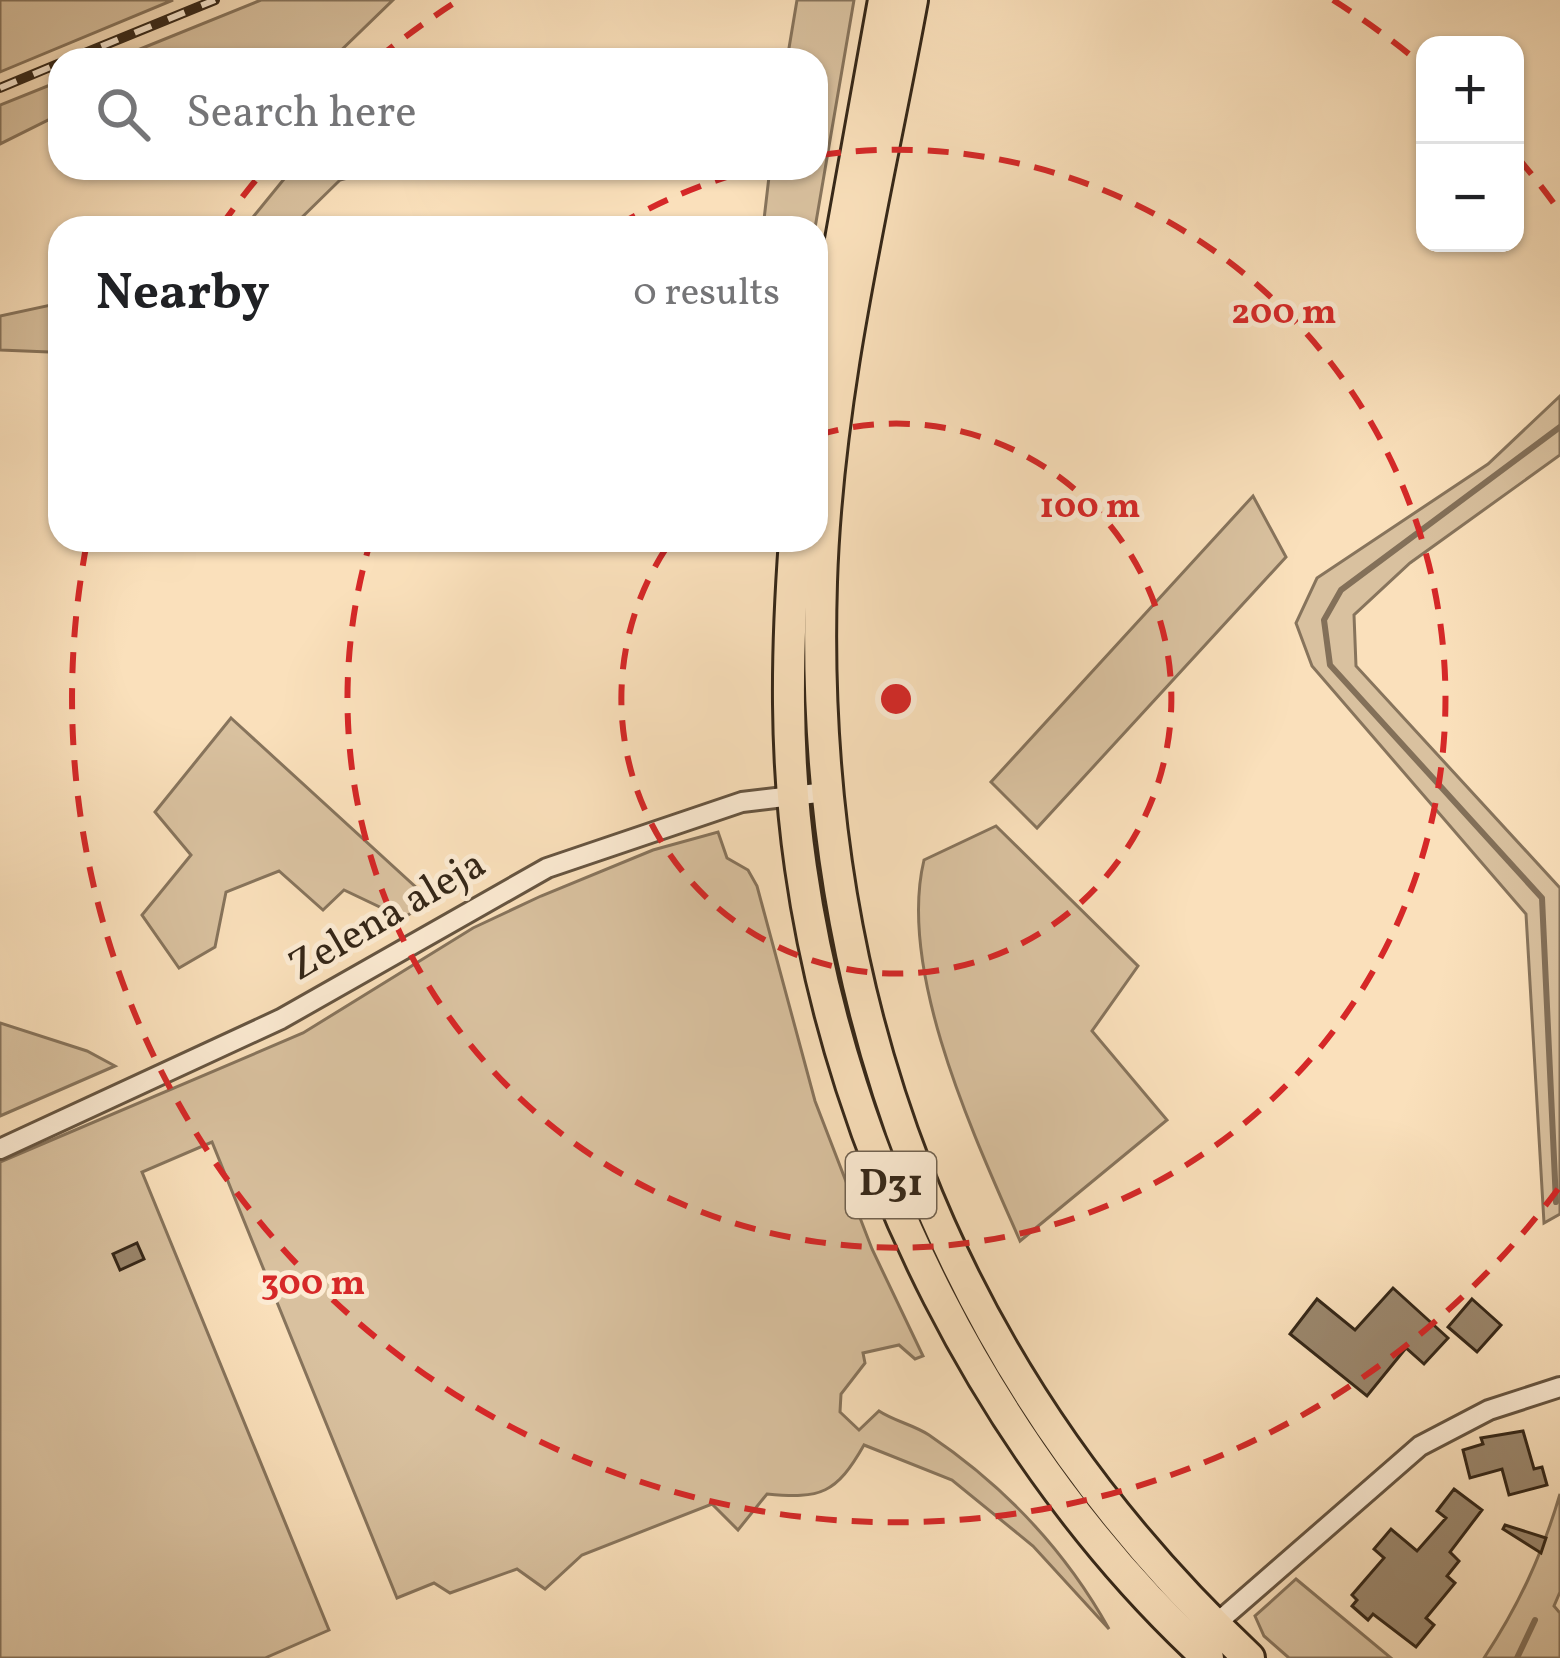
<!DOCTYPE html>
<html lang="en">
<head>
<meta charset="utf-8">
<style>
	:root { --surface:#fff; --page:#f2f2f2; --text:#202124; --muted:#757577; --line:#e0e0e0 }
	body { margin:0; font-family:Vollkorn,serif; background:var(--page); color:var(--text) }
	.controls { position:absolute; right:36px; top:36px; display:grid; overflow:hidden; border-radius:24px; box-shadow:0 3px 9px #0004 }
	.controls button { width:108px; height:108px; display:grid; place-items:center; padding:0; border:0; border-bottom:3px solid var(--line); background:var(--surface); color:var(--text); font:60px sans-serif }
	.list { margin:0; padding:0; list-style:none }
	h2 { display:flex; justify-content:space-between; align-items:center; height:156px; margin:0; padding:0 48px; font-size:51px }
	h2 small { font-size:39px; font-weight:400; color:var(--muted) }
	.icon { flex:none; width:66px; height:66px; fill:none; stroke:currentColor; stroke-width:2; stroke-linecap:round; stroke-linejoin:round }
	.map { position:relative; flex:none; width:1560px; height:1658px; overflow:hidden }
	.search { position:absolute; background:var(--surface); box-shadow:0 3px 9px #0004; left:48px; top:48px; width:780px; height:132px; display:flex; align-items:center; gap:30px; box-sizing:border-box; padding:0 42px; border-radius:36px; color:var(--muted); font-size:45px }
	.panel { position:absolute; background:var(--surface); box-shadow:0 3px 9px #0004; left:48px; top:216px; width:780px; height:336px; border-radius:36px }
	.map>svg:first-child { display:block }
	.green { fill:#d9c19f; stroke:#87745c; stroke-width:3 }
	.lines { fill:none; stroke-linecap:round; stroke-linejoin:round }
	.stream { stroke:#837059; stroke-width:6 }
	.building { fill:#9b876d; stroke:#352718; stroke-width:3 }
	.minor-casing { stroke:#665541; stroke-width:24 }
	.primary-casing { stroke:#352718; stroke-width:36 }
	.minor { stroke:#fcebd3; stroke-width:18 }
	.primary { stroke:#fae0bb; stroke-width:30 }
	.rail-casing { stroke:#352718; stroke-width:10 }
	.rail { stroke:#fcebd3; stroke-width:6; stroke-dasharray:18; stroke-linecap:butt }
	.ring { fill:none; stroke:#d62828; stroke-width:6; stroke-dasharray:21 15 }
	.labels { text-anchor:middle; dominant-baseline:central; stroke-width:10; stroke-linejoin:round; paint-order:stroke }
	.shield { fill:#fcebd3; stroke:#716250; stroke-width:3 }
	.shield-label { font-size:39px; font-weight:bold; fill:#352718 }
	.street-label { font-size:42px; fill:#352718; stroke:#fcebd3 }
	.centre { fill:#d62828; stroke:#fcebd3; stroke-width:6 }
	.ring-label { font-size:36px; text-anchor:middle; font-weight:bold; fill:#d62828; stroke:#fcebd3; stroke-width:10; stroke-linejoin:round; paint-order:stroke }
</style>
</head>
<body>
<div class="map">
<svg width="1560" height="1658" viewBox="0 0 1560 1658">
	<rect width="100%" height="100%" fill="#fae0bb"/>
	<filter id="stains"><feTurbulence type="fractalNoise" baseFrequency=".00167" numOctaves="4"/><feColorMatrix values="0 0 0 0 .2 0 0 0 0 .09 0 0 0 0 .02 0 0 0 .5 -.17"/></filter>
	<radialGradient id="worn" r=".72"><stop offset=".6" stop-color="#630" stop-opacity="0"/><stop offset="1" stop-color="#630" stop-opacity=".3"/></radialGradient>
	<!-- green -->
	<g class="green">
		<polygon points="0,0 173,0 0,72"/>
		<polygon points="261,0 393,0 331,60 175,60 167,55 157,60 113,60"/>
		<polygon points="797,0 854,0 815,228 763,228 770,168 816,168 816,60 787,60"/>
		<polygon points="60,81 60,114 0,144 0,105"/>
		<polygon points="293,168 356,168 355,176 340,180 291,228 244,228"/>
		<polygon points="60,303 60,359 49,352 0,350 0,316"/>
		<polygon points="1560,396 1560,455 1410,563 1354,615 1356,666 1560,888 1560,1214 1544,1223 1526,914 1312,666 1296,623 1317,578 1488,464"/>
		<polygon points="1253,496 1286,557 1037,828 991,782"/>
		<polygon points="231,718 431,901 403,918 344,890 323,910 279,871 226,892 215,947 179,968 142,915 191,855 155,812"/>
		<path d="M996,826L1138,966L1092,1031L1167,1120L1020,1241C975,1138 897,972 924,860Z"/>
		<path d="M718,832L727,858L748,870L757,886L815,1101L872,1249L923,1356L915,1359L899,1345L863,1353L865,1363L841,1394L840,1412L859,1430L879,1411C894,1421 914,1425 929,1435C1003,1485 1065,1550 1109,1629L1033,1546L952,1480L864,1445C836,1494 821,1499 767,1494L738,1530L712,1504L582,1555L545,1589L517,1569L450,1593L434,1583L397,1598L212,1142L142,1172L329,1630L265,1658H0V1162L303,1033L473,928L541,896L653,850Z"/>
		<polygon points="0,1023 87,1051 115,1066 0,1116"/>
		<path d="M1560,1494V1592L1554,1606L1560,1613V1658H1484C1519,1605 1542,1555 1560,1494Z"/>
		<polygon points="1296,1579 1391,1658 1289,1658 1264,1636 1255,1616"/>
	</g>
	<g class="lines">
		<!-- stream -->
		<g class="stream">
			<polyline points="1556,1202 1542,898 1330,665 1324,620 1341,590 1560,427"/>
			<polyline points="1517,1658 1535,1620"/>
		</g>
	</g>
	<!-- building -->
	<g class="building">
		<polygon points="137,1243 144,1259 120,1270 113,1254"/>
		<polygon points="1393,1288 1448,1338 1424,1364 1406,1348 1367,1396 1290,1334 1317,1299 1355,1330"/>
		<polygon points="1472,1299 1501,1325 1477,1352 1448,1327"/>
		<polygon points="1523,1431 1534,1469 1542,1467 1547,1485 1509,1495 1502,1469 1470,1478 1463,1450 1483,1444 1481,1438"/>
		<polygon points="1454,1489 1482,1510 1450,1552 1459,1561 1447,1576 1455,1583 1426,1618 1434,1625 1416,1647 1373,1614 1368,1620 1352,1606 1357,1600 1352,1595 1384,1558 1374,1549 1391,1529 1417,1551 1446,1518 1437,1511"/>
		<polygon points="1505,1525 1546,1538 1541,1553 1503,1529"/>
	</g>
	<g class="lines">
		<defs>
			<g id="minor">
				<polyline points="0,1149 281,1019 547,868 742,802 826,792"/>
				<polyline points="1210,1629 1420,1446 1489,1410 1560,1387"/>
			</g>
			<g id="primary">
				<path d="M912,0C877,191 827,387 821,582C808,998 944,1371 1249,1658"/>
				<polyline points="816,379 884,0"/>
				<path d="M795,540C787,650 785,758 801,868C842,1158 992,1459 1208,1658"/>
			</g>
		</defs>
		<!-- minor casing -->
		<use href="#minor" class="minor-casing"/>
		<!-- primary casing -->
		<use href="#primary" class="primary-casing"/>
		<!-- minor -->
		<use href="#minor" class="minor"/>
		<!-- primary -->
		<use href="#primary" class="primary"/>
		<defs>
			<g id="rail">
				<polyline points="68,60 215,0"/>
				<polyline points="0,88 60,63"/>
			</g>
		</defs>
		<!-- rail casing -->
		<use href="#rail" class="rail-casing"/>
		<!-- rail -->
		<use href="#rail" class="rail"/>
	</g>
	<!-- distance rings -->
	<g class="ring">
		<path d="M818 435A275 275 0 1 1 671 541"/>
		<path d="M617 226A549 549 0 0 1 754 169M820 155A549 549 0 1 1 370 543"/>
		<path d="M1558 1189A824 824 0 0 1 87 542M221 226A824 824 0 0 1 265 169M377 59A824 824 0 0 1 459 0M1333 0A824 824 0 0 1 1420 63M1518 158A824 824 0 0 1 1558 209"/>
	</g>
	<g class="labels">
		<!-- shield labels -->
		<rect class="shield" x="846" y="1152" width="90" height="66" rx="9"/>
		<g class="shield-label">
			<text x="891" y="1185">D31</text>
		</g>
		<!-- street labels -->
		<g class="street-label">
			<text transform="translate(388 917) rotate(-30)">Zelena aleja</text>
		</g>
	</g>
	<circle cx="896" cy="699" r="18" class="centre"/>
	<g class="ring-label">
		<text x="1284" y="323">200 m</text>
		<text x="1090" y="517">100 m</text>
		<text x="313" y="1294">300 m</text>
	</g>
	<rect width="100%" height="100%" filter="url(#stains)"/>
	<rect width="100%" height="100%" fill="url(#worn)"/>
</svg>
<div class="controls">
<button>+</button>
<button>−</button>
</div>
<div class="search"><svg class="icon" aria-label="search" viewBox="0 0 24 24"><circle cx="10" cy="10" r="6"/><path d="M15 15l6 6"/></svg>Search here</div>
<section class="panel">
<h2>Nearby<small>0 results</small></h2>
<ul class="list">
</ul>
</section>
</div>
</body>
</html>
